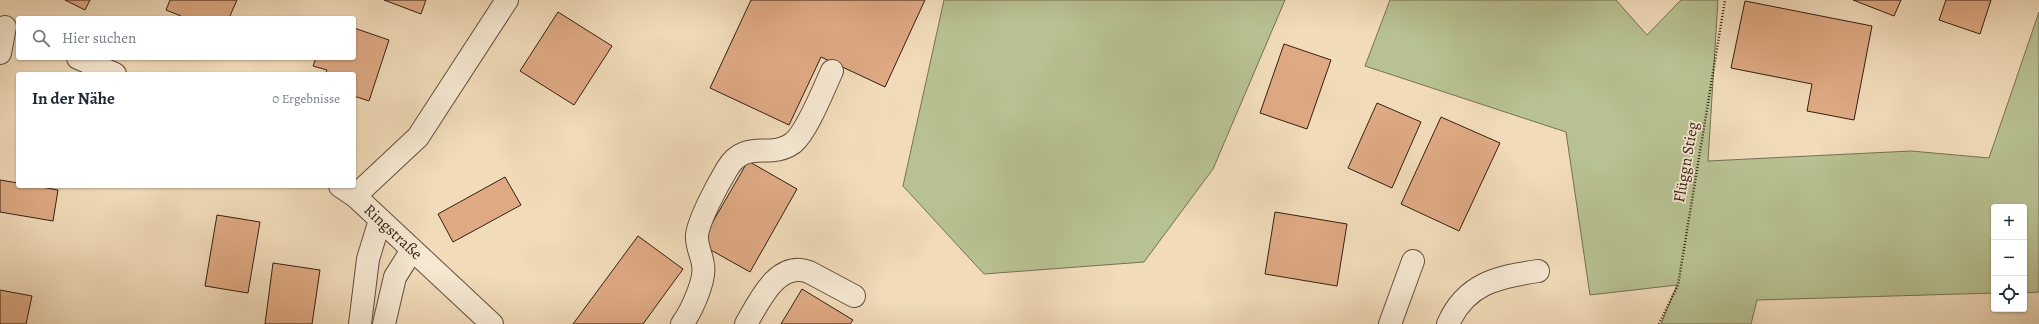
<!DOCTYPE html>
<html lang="de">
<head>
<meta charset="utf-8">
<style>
	:root { --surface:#fff; --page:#f6f6f7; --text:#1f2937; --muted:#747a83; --line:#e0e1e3 }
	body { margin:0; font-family:Alegreya,serif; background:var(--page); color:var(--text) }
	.controls { position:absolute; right:12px; bottom:12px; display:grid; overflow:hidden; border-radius:4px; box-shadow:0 1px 3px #0004 }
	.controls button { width:36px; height:36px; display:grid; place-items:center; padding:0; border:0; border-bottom:1px solid var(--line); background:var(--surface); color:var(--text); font:20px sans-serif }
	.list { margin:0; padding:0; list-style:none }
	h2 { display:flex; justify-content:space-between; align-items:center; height:52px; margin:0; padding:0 16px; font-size:17px }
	h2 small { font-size:13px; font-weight:400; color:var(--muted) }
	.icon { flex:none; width:22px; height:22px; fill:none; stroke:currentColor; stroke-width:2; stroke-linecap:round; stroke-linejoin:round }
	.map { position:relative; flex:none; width:2039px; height:324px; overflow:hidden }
	.search { position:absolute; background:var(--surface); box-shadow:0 1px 3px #0004; left:16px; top:16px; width:340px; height:44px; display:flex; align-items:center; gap:10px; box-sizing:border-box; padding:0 14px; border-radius:4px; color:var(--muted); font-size:15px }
	.panel { position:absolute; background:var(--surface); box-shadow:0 1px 3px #0004; left:16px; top:72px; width:340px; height:116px; border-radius:4px }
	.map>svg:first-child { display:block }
	.green { fill:#b8c191; stroke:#767053 }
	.building { fill:#dea983; stroke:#351f15 }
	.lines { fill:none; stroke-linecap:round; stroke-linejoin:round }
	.minor-casing { stroke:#644e3e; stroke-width:24 }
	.path { stroke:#351f15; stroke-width:2.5; stroke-dasharray:1 2; stroke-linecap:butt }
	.minor { stroke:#f6e8d2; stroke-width:22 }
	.labels { text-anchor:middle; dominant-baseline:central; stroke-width:3.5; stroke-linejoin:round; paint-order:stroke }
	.street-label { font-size:16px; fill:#351f15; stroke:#f6e8d2 }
</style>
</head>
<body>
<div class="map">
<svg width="2039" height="324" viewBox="0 0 2039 324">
	<rect width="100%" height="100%" fill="#f1dbb9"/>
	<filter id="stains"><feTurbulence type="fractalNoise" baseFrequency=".005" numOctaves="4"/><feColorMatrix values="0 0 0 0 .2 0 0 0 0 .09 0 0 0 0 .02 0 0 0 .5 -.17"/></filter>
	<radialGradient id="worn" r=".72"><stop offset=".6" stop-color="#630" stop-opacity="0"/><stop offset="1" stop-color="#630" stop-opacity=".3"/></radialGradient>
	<!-- green -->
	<g class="green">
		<polygon points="944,0 1285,0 1213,169 1144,262 984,274 903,186"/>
		<polygon points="1390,0 1616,0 1647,35 1681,0 1718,0 1708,161 1911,151 1989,158 2039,12 2039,292 2024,293 2024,207 1994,207 1994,293 1757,300 1751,324 1661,324 1677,285 1590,295 1566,132 1365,66"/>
	</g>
	<!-- building -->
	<g class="building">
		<polygon points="65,0 90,0 85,10"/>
		<polygon points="170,0 237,0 229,18 181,18 181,16 166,10"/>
		<polygon points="384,0 426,0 421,14"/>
		<polygon points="751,0 925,0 885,87 821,57 789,125 710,88"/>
		<polygon points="1853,0 1901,0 1894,16"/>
		<polygon points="1946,0 1991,0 1980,34 1939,20"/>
		<polygon points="1745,1 1872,26 1854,120 1807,111 1812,84 1731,68"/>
		<polygon points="558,12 612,46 574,105 520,71"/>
		<polygon points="354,28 389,40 369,101 354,96 354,74 325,74 327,70 313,66 316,58 354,58"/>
		<polygon points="1284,44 1331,60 1307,129 1260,113"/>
		<polygon points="1377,103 1421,122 1392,188 1348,168"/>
		<polygon points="1441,117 1500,143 1459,231 1401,204"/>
		<polygon points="748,161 797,189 750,272 700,244"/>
		<polygon points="505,177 521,205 453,242 438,214"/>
		<polygon points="0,180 18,183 18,186 36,186 58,190 53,221 0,212"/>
		<polygon points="1275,212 1347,224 1337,286 1265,274"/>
		<polygon points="217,215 260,222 248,293 205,286"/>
		<polygon points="638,236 683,269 643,324 573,324"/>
		<polygon points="273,263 320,270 312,324 265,324"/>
		<polygon points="802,289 853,320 850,324 781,324"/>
		<polygon points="0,290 32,296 26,324 0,324"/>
	</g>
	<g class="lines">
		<defs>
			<g id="minor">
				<polyline points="0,53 5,27"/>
				<polyline points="78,58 115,74"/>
				<polyline points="340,186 355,196 492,324"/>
				<polyline points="355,196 418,137 507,0"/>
				<polyline points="360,324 368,259 380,220"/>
				<polyline points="384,324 395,277 412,250"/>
				<path d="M682,324C691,312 706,280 703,265C702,255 696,246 697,235C699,219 718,184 727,169C745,138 770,160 793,143C807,132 824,88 832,71"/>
				<path d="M746,324C759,302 777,260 809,272L854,296"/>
				<polyline points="1390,324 1413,261"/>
				<path d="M1448,324C1466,283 1498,277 1538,271"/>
			</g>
		</defs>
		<!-- minor casing -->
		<use href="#minor" class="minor-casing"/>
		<!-- path -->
		<polyline class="path" points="1659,324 1678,285 1725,0"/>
		<!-- minor -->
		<use href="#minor" class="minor"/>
	</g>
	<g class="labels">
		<!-- street labels -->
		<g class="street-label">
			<text transform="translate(1686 162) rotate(-80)">Flüggn Stieg</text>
			<text transform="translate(393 232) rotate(43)">Ringstraße</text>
		</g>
	</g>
	<rect width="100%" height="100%" filter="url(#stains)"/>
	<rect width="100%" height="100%" fill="url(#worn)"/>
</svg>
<div class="controls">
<button>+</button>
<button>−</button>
<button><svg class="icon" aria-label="locate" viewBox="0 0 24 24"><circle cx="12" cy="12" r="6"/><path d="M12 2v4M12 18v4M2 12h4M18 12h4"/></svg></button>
</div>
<div class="search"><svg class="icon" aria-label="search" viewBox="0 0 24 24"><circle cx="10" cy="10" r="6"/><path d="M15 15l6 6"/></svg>Hier suchen</div>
<section class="panel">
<h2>In der Nähe<small>0 Ergebnisse</small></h2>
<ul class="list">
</ul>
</section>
</div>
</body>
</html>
